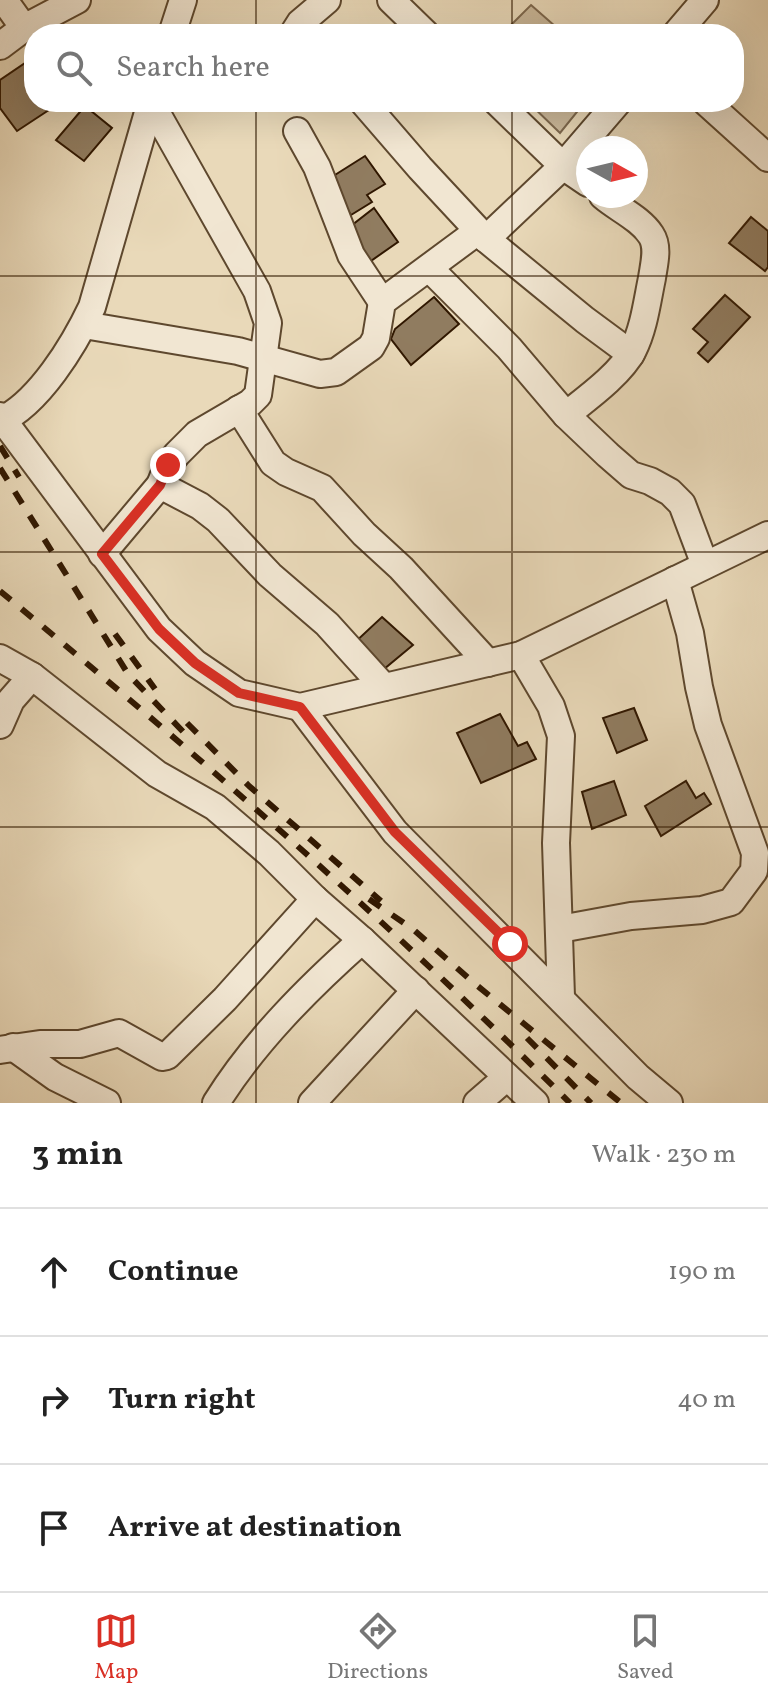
<!DOCTYPE html>
<html lang="en">
<head>
<meta charset="utf-8">
<style>
	:root { --surface:#fff; --page:#f2f2f2; --text:#222; --muted:#767676; --line:#e0e0e0; --accent:#d93025 }
	body { margin:0; font-family:Vollkorn,serif; background:var(--page); color:var(--text) }
	.compass { position:absolute; left:576px; top:136px; width:72px; height:72px; border-radius:50%; background:var(--surface); box-shadow:0 8px 32px #0002; rotate:98deg }
	.stop { position:absolute; width:24px; height:24px; margin:-18px; border:6px solid #d93025; border-radius:50%; background:#fff }
	.stop.end { background:#d93025; border-color:#fff; box-shadow:0 2px 8px #0008 }
	.list { margin:0; padding:0; list-style:none }
	h2 { display:flex; justify-content:space-between; align-items:center; height:104px; margin:0; padding:0 32px; font-size:34px }
	h2 small { font-size:26px; font-weight:400; color:var(--muted) }
	.list li { display:grid; grid-template-columns:52px 1fr auto; gap:24px; align-items:center; box-sizing:border-box; height:128px; padding:0 32px; border-top:2px solid var(--line) }
	.list b { display:block; font-size:30px; white-space:nowrap }
	.list em { font-size:26px; font-style:normal; color:var(--muted) }
	.icon { flex:none; width:44px; height:44px; fill:none; stroke:currentColor; stroke-width:2; stroke-linecap:round; stroke-linejoin:round }
	.map { position:relative; flex:none; width:768px; height:1103px; overflow:hidden }
	.search { position:absolute; background:var(--surface); box-shadow:0 8px 32px #0002; left:24px; right:24px; top:24px; height:88px; display:flex; align-items:center; gap:20px; box-sizing:border-box; padding:0 28px; border-radius:32px; color:var(--muted); font-size:30px }
	.sheet { height:488px; background:var(--surface) }
	nav { display:flex; justify-content:space-around; align-items:center; box-sizing:border-box; height:112px; border-top:2px solid var(--line); background:var(--surface); font-size:22px; color:var(--muted) }
	nav a { display:grid; justify-items:center; gap:4px }
	nav .on { color:var(--accent) }
	.map>svg:first-child { display:block }
	.green { fill:#cab89a; stroke:#7d684d; stroke-width:2 }
	.building { fill:#907c60; stroke:#301700; stroke-width:2 }
	.lines { fill:none; stroke-linecap:round; stroke-linejoin:round }
	.minor-casing { stroke:#5e482e; stroke-width:30 }
	.minor { stroke:#f1e6d2; stroke-width:26 }
	.rail { stroke:#301700; stroke-width:6; stroke-dasharray:14 14; stroke-linecap:butt }
	.route { stroke:#d93025; stroke-width:10 }
	.grid { fill:none; stroke:#301700; stroke-width:2; stroke-opacity:0.55 }
</style>
</head>
<body>
<div class="map">
<svg width="768" height="1103" viewBox="0 0 768 1103">
	<rect width="100%" height="100%" fill="#e9d9b9"/>
	<filter id="stains"><feTurbulence type="fractalNoise" baseFrequency=".0025" numOctaves="4"/><feColorMatrix values="0 0 0 0 .2 0 0 0 0 .09 0 0 0 0 .02 0 0 0 .5 -.17"/></filter>
	<radialGradient id="worn" r=".72"><stop offset=".6" stop-color="#630" stop-opacity="0"/><stop offset="1" stop-color="#630" stop-opacity=".3"/></radialGradient>
	<!-- green -->
	<g class="green">
		<polygon points="531,5 564,34 502,34"/>
		<polygon points="528,102 585,102 560,133"/>
	</g>
	<!-- building -->
	<g class="building">
		<polygon points="34,57 34,102 61,102 17,131 0,108 0,80"/>
		<polygon points="85,106 112,128 84,161 56,140"/>
		<polygon points="365,156 385,184 367,195 372,202 351,215 327,180"/>
		<polygon points="374,208 398,242 368,263 347,229"/>
		<polygon points="751,217 768,231 768,267 765,271 729,243"/>
		<polygon points="725,295 750,317 708,362 698,353 708,342 693,329"/>
		<polygon points="434,297 459,324 411,365 391,339 395,329"/>
		<polygon points="382,617 413,645 378,674 352,645"/>
		<polygon points="634,708 647,740 617,753 603,718"/>
		<polygon points="500,714 518,746 527,742 536,759 481,783 457,733"/>
		<polygon points="614,781 626,815 592,829 582,792"/>
		<polygon points="686,781 696,798 704,793 711,804 661,836 645,806"/>
	</g>
	<g class="lines">
		<defs>
			<g id="minor">
				<polyline points="4,0 24,28"/>
				<polyline points="391,0 426,34"/>
				<polyline points="172,34 183,0"/>
				<polyline points="293,34 300,23 327,0"/>
				<polyline points="676,34 705,0"/>
				<polyline points="0,46 24,28 77,0"/>
				<polyline points="363,102 420,168 486,239 585,320 631,354"/>
				<polyline points="706,102 768,158"/>
				<polyline points="297,131 317,167 351,255 382,302"/>
				<polyline points="588,183 563,166 618,102"/>
				<polyline points="486,239 563,166 497,102"/>
				<polyline points="429,268 509,348 566,415 608,455 631,475 650,481 670,492 682,504 705,565"/>
				<polyline points="84,325 238,351 320,374 336,372 371,347 376,338 382,302 478,231"/>
				<polyline points="239,409 273,463 286,472 322,488 364,534 401,568 488,663"/>
				<path d="M566,415C586,399 621,374 633,350C644,328 647,302 652,278C654,264 659,247 651,235C640,218 618,209 603,196"/>
				<polyline points="0,416 159,629 195,663 239,693 300,707 521,655 768,535"/>
				<path d="M0,421C39,403 74,345 92,307L151,102"/>
				<polyline points="160,485 200,506 218,520 270,575 327,624 384,687"/>
				<polyline points="102,554 160,485 168,465 177,454 197,434 250,403 258,395 268,323 257,291 151,103"/>
				<polyline points="521,655 551,706 561,736 556,843 561,997"/>
				<polyline points="0,658 32,676 11,700 0,725"/>
				<polyline points="32,676 157,774 215,807 269,853 315,899 362,940 535,1103"/>
				<polyline points="300,707 395,832 638,1077 669,1103"/>
				<polyline points="560,929 631,916 702,910 731,902 754,871 755,853 708,725 699,687 690,633 675,580"/>
				<polyline points="13,1047 55,1077 107,1103"/>
				<polyline points="0,1050 40,1044 80,1044 119,1033 162,1057 167,1056 225,999 315,899"/>
				<path d="M216,1103C254,1042 308,988 362,940"/>
				<polyline points="312,1103 416,990"/>
				<polyline points="477,1103 507,1077"/>
			</g>
		</defs>
		<!-- minor casing -->
		<use href="#minor" class="minor-casing"/>
		<!-- minor -->
		<use href="#minor" class="minor"/>
		<!-- rail -->
		<g class="rail">
			<polyline points="0,446 19,477"/>
			<polyline points="0,468 128,674 190,739"/>
			<path d="M0,591C197,754 389,922 570,1103"/>
			<polyline points="115,634 155,689"/>
			<polyline points="187,723 249,786 381,901"/>
			<polyline points="369,899 414,930 474,983 621,1103"/>
			<polyline points="527,1038 591,1103"/>
		</g>
	</g>
	<g class="lines">
		<!-- route -->
		<polyline class="route" points="168,465 160,485 102,554 159,629 195,663 239,693 300,707 395,832 510,944"/>
	</g>
	<!-- grid -->
	<path class="grid" d="M256,0V34M512,0V34M256,102V1103M512,102V1103M0,276H768M0,552H768M0,827H768"/>
	<rect width="100%" height="100%" filter="url(#stains)"/>
	<rect width="100%" height="100%" fill="url(#worn)"/>
</svg>
<svg class="compass" viewBox="-18 -18 36 36"><path d="M0-13l5 13h-10z" fill="#e53935"/><path d="M0 13l5-13h-10z" fill="#767676"/></svg>
<div class="stop" style="left:510px;top:944px"></div>
<div class="stop end" style="left:168px;top:465px"></div>
<div class="search"><svg class="icon" aria-label="search" viewBox="0 0 24 24"><circle cx="10" cy="10" r="6"/><path d="M15 15l6 6"/></svg>Search here</div>
</div>
<section class="sheet">
<h2>3 min<small>Walk · 230 m</small></h2>
<ul class="list">
<li><svg class="icon" aria-label="ahead" viewBox="0 0 24 24"><path d="M12 20V5M6 11l6-6 6 6"/></svg><div><b>Continue</b></div><em>190 m</em></li>
<li><svg class="icon" aria-label="right" viewBox="0 0 24 24"><path d="M7 20v-9h11M14 6l5 5-5 5"/></svg><div><b>Turn right</b></div><em>40 m</em></li>
<li><svg class="icon" aria-label="arrive" viewBox="0 0 24 24"><path d="M6 21V4h12l-3 4 3 4H6"/></svg><div><b>Arrive at destination</b></div></li>
</ul>
</section>
<nav>
<a class="on"><svg class="icon" aria-label="map" viewBox="0 0 24 24"><path d="M3 6l6-2 6 2 6-2v14l-6 2-6-2-6 2zM9 4v14M15 6v14"/></svg>Map</a>
<a><svg class="icon" aria-label="directions" viewBox="0 0 24 24"><path d="M12 3l9 9-9 9-9-9zM9 14v-3h6M13 9l2 2-2 2"/></svg>Directions</a>
<a><svg class="icon" aria-label="saved" viewBox="0 0 24 24"><path d="M7 4h10v16l-5-4-5 4z"/></svg>Saved</a>
</nav>
</body>
</html>
